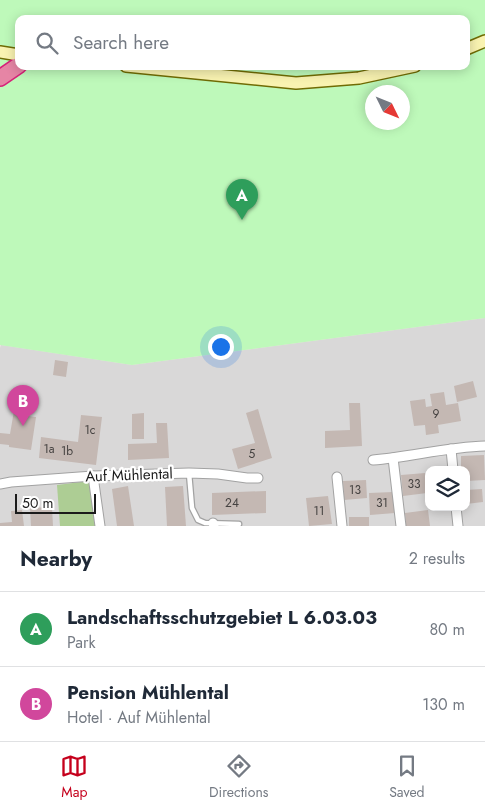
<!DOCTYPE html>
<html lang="en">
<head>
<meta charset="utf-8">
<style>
	:root { --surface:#fff; --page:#f2f2f3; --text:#1f2937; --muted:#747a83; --line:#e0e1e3; --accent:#c5001c }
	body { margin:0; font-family:Jost,sans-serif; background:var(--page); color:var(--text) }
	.controls { position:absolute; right:15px; bottom:15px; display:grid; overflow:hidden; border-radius:10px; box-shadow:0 2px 12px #0003 }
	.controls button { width:45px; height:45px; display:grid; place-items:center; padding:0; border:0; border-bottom:1px solid var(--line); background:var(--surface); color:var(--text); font:25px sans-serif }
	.compass { position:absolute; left:365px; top:85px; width:45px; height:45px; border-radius:50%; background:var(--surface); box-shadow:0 2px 12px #0003; rotate:133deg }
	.scale { position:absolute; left:15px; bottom:12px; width:81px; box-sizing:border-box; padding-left:5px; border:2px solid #1b1b1b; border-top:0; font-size:14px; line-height:18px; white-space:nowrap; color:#1b1b1b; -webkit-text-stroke:4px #fff; paint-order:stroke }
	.you { position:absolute; left:220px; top:346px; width:18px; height:18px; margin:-12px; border:4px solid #fff; border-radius:50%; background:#1a73e8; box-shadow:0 0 0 8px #1a73e833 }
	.badge { display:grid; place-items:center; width:32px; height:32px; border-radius:50%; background:var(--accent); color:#fff; font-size:16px; font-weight:700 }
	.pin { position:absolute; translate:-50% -41px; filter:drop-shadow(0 1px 2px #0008) }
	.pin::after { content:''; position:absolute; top:26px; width:18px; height:15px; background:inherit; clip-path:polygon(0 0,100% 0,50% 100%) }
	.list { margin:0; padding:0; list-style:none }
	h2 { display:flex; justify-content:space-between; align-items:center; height:65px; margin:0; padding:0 20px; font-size:21px }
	h2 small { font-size:16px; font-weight:400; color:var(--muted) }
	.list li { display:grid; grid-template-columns:32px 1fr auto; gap:15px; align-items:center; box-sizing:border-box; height:75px; padding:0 20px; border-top:1px solid var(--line) }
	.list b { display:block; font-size:19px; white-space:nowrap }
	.list p { margin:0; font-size:16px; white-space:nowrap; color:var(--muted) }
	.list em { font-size:16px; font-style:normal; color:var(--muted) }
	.icon { flex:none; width:28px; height:28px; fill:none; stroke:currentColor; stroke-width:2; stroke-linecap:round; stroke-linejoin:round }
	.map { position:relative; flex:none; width:485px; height:526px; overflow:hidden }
	.search { position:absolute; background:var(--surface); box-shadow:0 2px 12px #0003; left:15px; right:15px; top:15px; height:55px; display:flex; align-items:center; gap:12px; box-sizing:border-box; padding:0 18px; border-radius:10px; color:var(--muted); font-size:19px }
	.sheet { height:215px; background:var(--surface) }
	nav { display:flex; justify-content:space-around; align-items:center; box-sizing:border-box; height:70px; border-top:1px solid var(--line); background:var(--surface); font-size:14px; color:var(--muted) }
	nav a { display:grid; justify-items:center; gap:2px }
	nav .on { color:var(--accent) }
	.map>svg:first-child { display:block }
	.residential { fill:#d9d8d8; fill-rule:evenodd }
	.forest { fill:#adcd94 }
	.park { fill:#bef9ba; fill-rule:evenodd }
	.building { fill:#c4b8b3 }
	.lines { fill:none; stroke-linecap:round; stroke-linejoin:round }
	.lane-casing { stroke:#a2a2a2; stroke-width:7 }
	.street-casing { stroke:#a2a2a2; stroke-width:11 }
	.secondary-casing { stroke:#706c04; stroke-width:14 }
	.highway-casing { stroke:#d62279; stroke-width:18 }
	.lane { stroke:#fff; stroke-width:4.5 }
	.street { stroke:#fff; stroke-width:9 }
	.secondary { stroke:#f9f3b1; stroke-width:11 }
	.highway { stroke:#e685a5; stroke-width:15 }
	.labels { text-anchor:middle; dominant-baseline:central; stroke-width:4.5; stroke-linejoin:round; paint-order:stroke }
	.number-label { font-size:12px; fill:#454241 }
	.street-label { font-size:15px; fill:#1b1b1b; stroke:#fff }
</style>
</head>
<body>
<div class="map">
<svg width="485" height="526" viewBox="0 0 485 526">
	<rect width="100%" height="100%" fill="#ede6e0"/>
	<!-- residential -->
	<path class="residential" d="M485,318V526H0V348L1,345L132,365ZM429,470H466V507H429Z"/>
	<!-- forest -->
	<polygon class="forest" points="89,481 96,526 60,526 57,485"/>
	<!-- park -->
	<path class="park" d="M0,0H485V318L132,365L0,345ZM19,19H466V66H19ZM372,92H402V122H372Z"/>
	<!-- building -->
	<g class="building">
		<polygon points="55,360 68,362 66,377 53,375"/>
		<polygon points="473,381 477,397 457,402 454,386"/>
		<polygon points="444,392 446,405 458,403 461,421 438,425 439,433 426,435 425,425 414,426 410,401 425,399 426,407 432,406 430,394"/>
		<polygon points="349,403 360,403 362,446 325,448 325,431 350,430"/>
		<polygon points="15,405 29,407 27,416 36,417 31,450 9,447 9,445 0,444 0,433 10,434"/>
		<polygon points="258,409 272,458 238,469 232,449 255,443 246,413"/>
		<polygon points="144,413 144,439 132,439 132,414"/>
		<polygon points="81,415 102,417 96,465 39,458 41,437 78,442"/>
		<polygon points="156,423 167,423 169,458 128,460 128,444 157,443"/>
		<polygon points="484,455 485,480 466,481 466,470 461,470 461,456"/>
		<polygon points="425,473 427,493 403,496 401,475"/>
		<polygon points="366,480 367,498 344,500 343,481"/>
		<polygon points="128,486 134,526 117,526 112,489"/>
		<polygon points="183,486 186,526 167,526 165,487"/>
		<polygon points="482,489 483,502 466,504 466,490"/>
		<polygon points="266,491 266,513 212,515 212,493"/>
		<polygon points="393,492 395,513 370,515 369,493"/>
		<polygon points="328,496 332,524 309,526 306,498"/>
		<polygon points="52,507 53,526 31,526 30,508"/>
		<polygon points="22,510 24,526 0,526 0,523 12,522 11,511"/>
		<polygon points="428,510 430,526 406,526 405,513"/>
		<rect x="349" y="517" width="20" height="9"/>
	</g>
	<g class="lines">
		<defs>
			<polyline id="lane" points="189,473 192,508 198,520 205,523 239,524"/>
			<g id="street">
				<polyline points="451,449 453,470"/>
				<polyline points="393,458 401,526"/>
				<path d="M373,460C410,457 447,447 485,446"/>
				<polyline points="93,476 100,526"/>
				<polyline points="337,477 342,526"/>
				<polyline points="0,484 11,482 93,476 189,473 218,474 247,478 258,478"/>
				<polyline points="456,507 458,526"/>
				<polyline points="213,523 214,526"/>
			</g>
			<g id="secondary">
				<polyline points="466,49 485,41"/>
				<polyline points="0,52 19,55"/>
				<polyline points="126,66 296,83 359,78 415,66"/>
			</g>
			<polyline id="highway" points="0,78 19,65"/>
		</defs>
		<!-- lane casing -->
		<use href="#lane" class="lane-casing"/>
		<!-- street casing -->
		<use href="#street" class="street-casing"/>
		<!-- secondary casing -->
		<use href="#secondary" class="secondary-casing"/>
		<!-- highway casing -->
		<use href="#highway" class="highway-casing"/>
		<!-- lane -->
		<use href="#lane" class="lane"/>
		<!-- street -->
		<use href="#street" class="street"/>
		<!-- secondary -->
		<use href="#secondary" class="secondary"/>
		<!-- highway -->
		<use href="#highway" class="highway"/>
	</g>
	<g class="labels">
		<!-- number labels -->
		<g class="number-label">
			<text x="436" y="414">9</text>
			<text x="90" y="430">1c</text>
			<text x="49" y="449">1a</text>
			<text x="67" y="451">1b</text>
			<text x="252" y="454">5</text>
			<text x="414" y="484">33</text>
			<text x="355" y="490">13</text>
			<text x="232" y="503">24</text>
			<text x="382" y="503">31</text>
			<text x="319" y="511">11</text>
		</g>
		<!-- street labels -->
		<g class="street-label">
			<text transform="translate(129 475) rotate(-2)">Auf Mühlental</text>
		</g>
	</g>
</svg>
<div class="controls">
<button><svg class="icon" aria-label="layers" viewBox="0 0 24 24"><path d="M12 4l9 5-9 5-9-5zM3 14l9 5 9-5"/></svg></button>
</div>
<svg class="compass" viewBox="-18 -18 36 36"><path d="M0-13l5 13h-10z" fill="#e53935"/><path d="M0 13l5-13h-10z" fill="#747a83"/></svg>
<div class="scale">50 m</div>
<div class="you"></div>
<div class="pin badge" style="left:242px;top:220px;background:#2e9e5b">A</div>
<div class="pin badge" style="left:23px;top:426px;background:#d1479c">B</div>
<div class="search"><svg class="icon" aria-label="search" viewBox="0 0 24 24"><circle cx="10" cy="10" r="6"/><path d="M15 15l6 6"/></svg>Search here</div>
</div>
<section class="sheet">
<h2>Nearby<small>2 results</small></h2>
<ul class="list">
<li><span class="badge" style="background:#2e9e5b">A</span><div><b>Landschaftsschutzgebiet L 6.03.03</b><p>Park</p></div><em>80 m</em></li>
<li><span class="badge" style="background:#d1479c">B</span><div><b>Pension Mühlental</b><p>Hotel · Auf Mühlental</p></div><em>130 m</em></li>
</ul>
</section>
<nav>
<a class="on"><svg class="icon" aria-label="map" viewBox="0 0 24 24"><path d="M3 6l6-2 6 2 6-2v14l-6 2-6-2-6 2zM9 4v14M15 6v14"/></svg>Map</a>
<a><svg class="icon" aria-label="directions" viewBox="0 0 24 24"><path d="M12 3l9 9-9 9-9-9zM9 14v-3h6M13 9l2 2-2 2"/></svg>Directions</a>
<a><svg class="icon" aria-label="saved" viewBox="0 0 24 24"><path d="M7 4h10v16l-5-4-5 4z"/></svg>Saved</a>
</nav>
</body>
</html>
